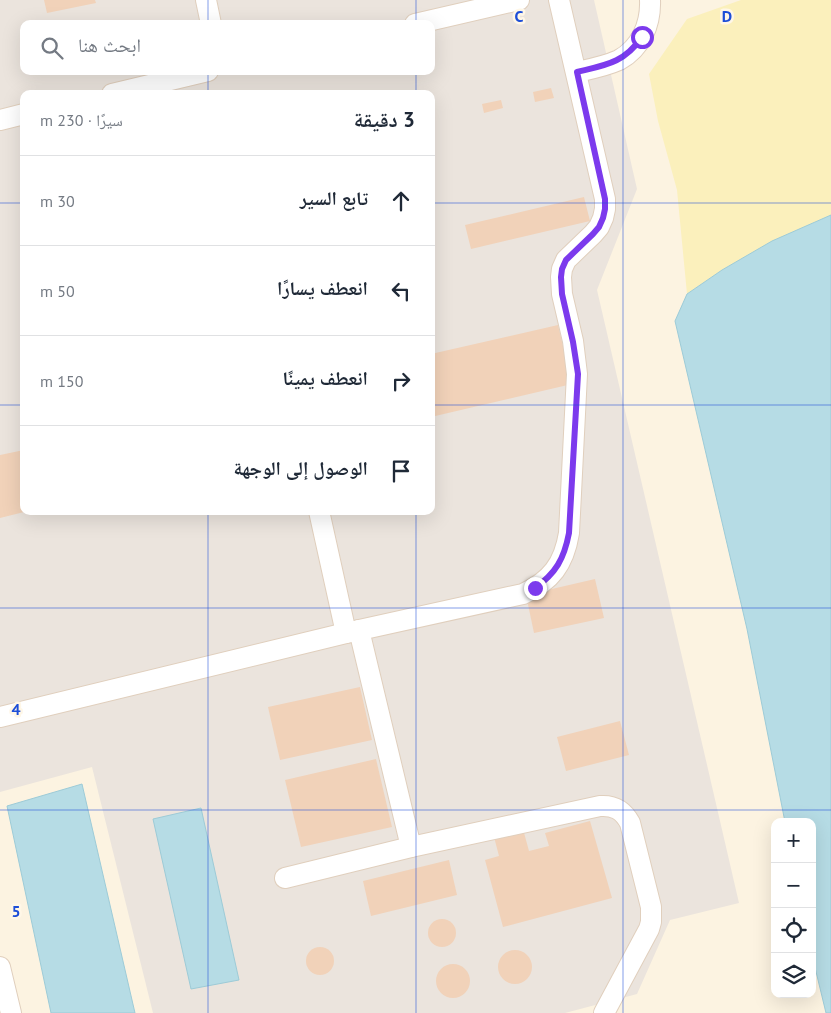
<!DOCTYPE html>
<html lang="ar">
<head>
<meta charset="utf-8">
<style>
	:root { --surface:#fff; --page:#f6f6f7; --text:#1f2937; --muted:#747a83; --line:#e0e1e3 }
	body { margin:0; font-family:"PT Sans","Noto Naskh Arabic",sans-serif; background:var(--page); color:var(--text); direction:rtl }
	.controls { position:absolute; right:15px; bottom:15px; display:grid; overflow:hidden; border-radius:10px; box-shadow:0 5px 20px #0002 }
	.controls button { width:45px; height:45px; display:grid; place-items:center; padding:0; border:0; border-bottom:1px solid var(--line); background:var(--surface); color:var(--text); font:25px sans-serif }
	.stop { position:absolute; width:15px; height:15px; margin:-11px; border:4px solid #7c3aed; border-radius:50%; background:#fff }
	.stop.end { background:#7c3aed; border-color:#fff; box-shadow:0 1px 5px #0008 }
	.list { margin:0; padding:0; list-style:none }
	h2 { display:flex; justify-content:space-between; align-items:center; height:65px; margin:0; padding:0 20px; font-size:21px }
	h2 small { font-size:16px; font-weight:400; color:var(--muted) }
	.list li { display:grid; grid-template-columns:32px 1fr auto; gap:15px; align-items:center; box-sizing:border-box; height:90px; padding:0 20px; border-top:1px solid var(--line) }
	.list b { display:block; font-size:19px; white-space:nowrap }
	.list em { font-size:16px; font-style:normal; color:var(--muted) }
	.icon { flex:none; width:28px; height:28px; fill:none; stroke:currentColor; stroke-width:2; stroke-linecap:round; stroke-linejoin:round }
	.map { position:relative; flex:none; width:831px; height:1013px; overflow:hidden; direction:ltr }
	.search { position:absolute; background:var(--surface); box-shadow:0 5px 20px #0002; left:20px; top:20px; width:415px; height:55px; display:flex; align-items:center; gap:12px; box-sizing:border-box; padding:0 18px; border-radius:10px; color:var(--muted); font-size:19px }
	.panel { position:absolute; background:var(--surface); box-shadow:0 5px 20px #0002; left:20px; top:90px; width:415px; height:425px; border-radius:10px; direction:rtl }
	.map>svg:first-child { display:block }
	.industrial { fill:#ebe4dd; fill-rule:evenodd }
	.sand { fill:#fbf0bc }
	.water { fill:#b6dce5; stroke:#9dcbd7 }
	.building { fill:#f1d2b9 }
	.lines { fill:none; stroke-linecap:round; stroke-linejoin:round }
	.minor-casing { stroke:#e0cfbd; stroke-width:22 }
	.minor { stroke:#fff; stroke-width:20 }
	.route { stroke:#7c3aed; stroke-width:6 }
	.grid { fill:none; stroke:#1d4ed8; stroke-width:1; stroke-opacity:0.55 }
	.grid-label { font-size:16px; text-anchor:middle; font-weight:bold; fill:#1d4ed8; stroke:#fff7e7; stroke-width:5; stroke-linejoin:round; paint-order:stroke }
</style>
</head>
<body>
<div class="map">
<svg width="831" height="1013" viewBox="0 0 831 1013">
	<rect width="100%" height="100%" fill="#fcf3e1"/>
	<!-- industrial -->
	<path class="industrial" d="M0,0H594L637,189L597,290L739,903L670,920L637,994L565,1013H153L92,767L0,792ZM24,24H431V71H24ZM24,94H431V511H24Z"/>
	<!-- sand -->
	<polygon class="sand" points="741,0 831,0 831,215 772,242 722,270 687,294 677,190 658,121 649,74 687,19"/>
	<!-- water -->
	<g class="water">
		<polygon points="831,215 831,1013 826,1013 812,955 812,822 785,822 747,629 675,321 687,294 722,270 772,241"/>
		<polygon points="82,784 135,1013 51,1013 7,806"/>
		<polygon points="201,808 239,980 191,989 153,819"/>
	</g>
	<!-- building -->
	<g class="building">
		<polygon points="44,0 95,0 96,3 47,13"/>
		<polygon points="551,88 554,98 535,102 533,92"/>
		<polygon points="501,100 503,108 484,113 482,104"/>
		<polygon points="584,197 590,221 471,249 465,225"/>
		<polygon points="558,325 572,384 431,417 431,354"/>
		<polygon points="24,450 24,512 0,518 0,455"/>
		<polygon points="595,579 604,618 534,633 526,595"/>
		<polygon points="360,687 372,740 280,760 268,707"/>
		<polygon points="620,721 629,755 566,771 557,737"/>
		<polygon points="376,759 392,827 301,847 285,780"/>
		<polygon points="590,821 612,898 503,927 485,860 499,856 494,837 523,829 529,851 549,846 545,833"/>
		<polygon points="449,860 457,895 371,916 363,881"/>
		<circle cx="442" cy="933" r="14"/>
		<circle cx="320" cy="961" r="14"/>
		<circle cx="515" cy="967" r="17"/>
		<circle cx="453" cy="981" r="17"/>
	</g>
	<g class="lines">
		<defs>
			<g id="minor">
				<polyline points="206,0 211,24"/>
				<polyline points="415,24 519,0"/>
				<path d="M577,72C591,69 606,66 619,60C641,48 651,24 650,0"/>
				<polyline points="112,94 208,71"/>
				<polyline points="0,120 24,114"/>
				<polyline points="319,511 346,633"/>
				<polyline points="359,630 411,847"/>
				<path d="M0,717L346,633L523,594C551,581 564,564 569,533L577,374L573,341L562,294L561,277L562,269L566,260L593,234L599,227L603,218L605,209V199L559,0"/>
				<path d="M285,878L411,847L600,806C614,805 623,810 630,823L651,907V922L649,929L604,1013"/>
				<polyline points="0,967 11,1013"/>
			</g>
		</defs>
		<!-- minor casing -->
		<use href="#minor" class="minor-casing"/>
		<!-- minor -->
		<use href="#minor" class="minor"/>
	</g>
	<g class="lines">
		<!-- route -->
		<path class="route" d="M535,588C556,573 564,559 569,533L578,374L573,342L562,294L561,277L562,269L566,260L593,234L599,227L603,218L605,209V199L577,72C606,65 624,63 642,37"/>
	</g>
	<!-- grid -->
	<path class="grid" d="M208,0V24M416,0V24M623,0V1013M208,71V94M416,71V94M0,203H24M431,203H831M0,405H24M431,405H831M208,511V1013M416,511V1013M0,608H831M0,810H831"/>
	<g class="grid-label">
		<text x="519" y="22">C</text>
		<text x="727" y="22">D</text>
		<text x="16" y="715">4</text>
		<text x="16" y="917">5</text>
	</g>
</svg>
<div class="controls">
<button>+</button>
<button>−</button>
<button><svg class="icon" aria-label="locate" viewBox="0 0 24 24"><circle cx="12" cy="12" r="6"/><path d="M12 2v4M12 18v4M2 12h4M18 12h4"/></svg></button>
<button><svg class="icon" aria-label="layers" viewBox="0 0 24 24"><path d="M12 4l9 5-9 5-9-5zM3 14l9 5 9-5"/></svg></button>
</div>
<div class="stop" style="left:642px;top:37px"></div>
<div class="stop end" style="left:535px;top:588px"></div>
<div class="search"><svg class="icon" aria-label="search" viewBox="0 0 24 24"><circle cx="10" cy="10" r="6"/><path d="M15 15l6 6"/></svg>ابحث هنا</div>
<section class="panel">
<h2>3 دقيقة<small>سيرًا · 230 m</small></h2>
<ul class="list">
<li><svg class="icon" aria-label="ahead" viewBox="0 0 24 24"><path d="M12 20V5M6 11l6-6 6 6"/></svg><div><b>تابع السير</b></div><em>30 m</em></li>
<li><svg class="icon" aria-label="left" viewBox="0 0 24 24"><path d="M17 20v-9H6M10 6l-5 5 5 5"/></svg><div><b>انعطف يسارًا</b></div><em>50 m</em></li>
<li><svg class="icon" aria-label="right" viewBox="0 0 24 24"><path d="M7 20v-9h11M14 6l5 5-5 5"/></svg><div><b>انعطف يمينًا</b></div><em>150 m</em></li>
<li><svg class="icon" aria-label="arrive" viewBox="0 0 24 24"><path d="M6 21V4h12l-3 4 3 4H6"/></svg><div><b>الوصول إلى الوجهة</b></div></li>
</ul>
</section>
</div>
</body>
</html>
